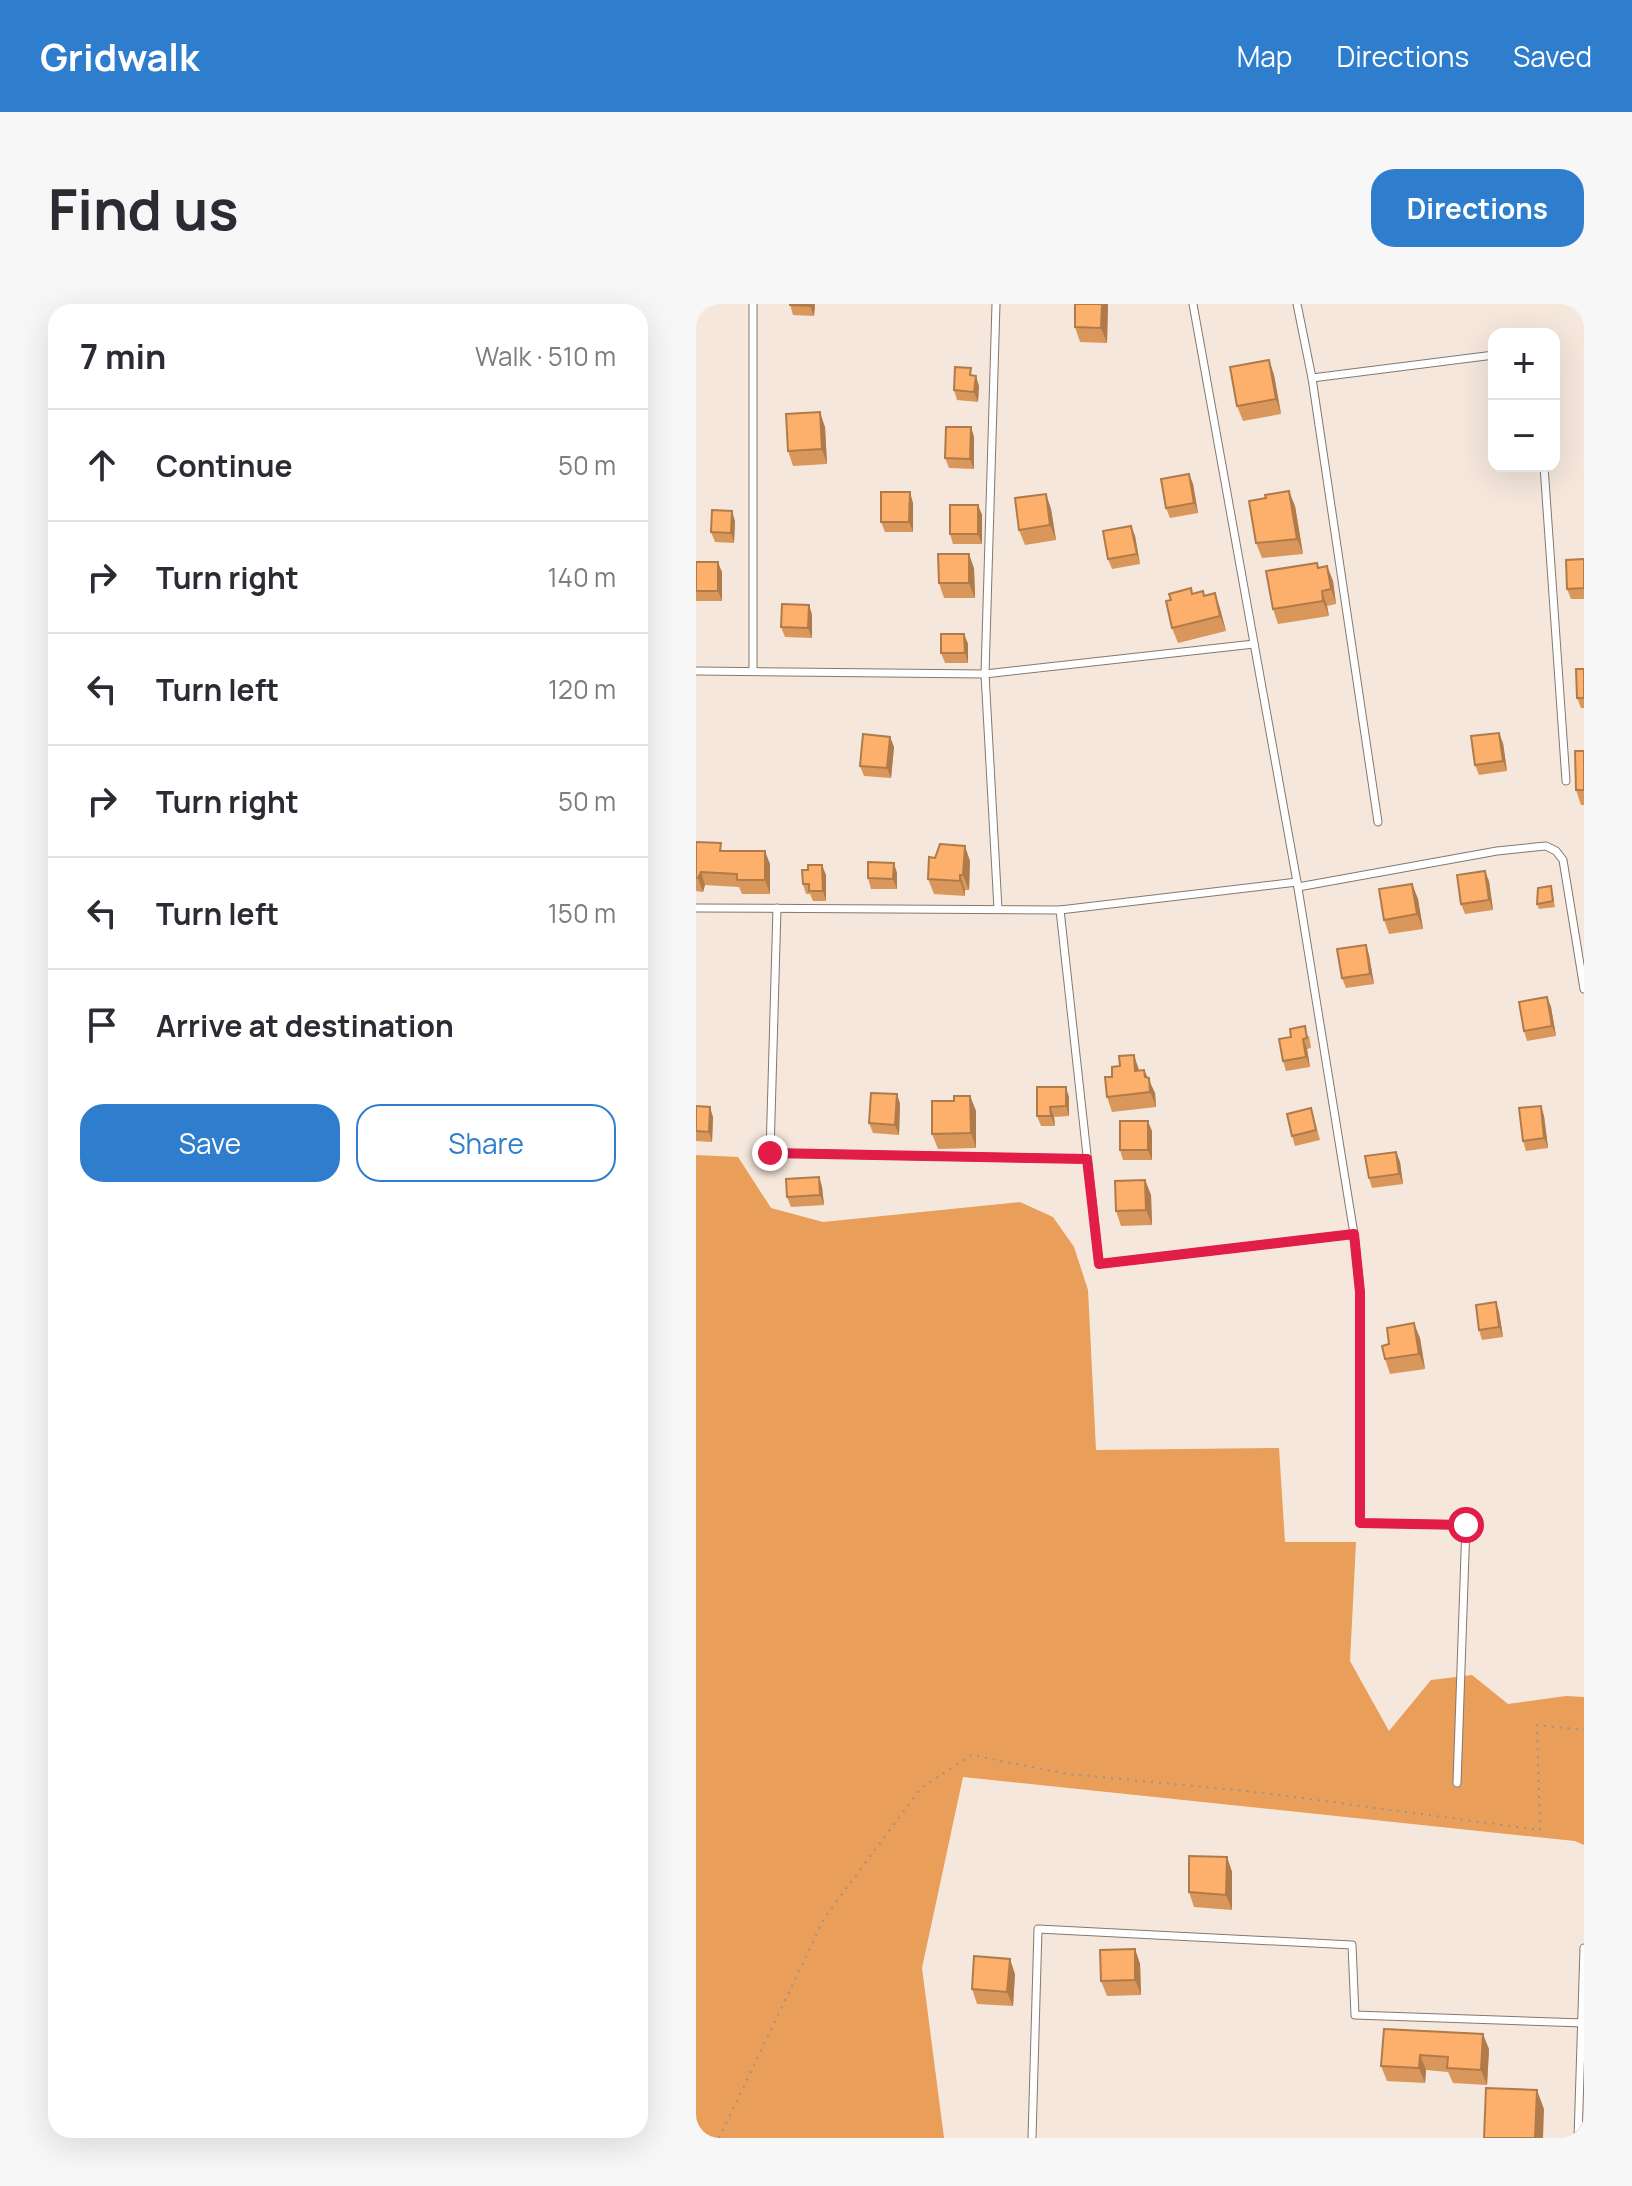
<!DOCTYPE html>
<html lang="en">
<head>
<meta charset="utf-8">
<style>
	:root { --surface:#fff; --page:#f7f7f7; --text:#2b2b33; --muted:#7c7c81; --line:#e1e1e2; --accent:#2f7dcd }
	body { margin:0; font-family:Manrope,sans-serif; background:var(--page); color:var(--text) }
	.controls { position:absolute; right:24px; top:24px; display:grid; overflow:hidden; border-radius:16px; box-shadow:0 8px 32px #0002 }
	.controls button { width:72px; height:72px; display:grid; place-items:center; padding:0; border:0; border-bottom:2px solid var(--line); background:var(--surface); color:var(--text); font:40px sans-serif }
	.stop { position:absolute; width:24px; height:24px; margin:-18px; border:6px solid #e11d48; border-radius:50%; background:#fff }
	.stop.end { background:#e11d48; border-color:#fff; box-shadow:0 2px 8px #0008 }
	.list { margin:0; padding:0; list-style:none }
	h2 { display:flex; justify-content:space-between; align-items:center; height:104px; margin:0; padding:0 32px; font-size:34px }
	h2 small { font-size:26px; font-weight:400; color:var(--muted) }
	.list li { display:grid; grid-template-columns:52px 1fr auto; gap:24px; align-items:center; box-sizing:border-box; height:112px; padding:0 32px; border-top:2px solid var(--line) }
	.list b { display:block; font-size:30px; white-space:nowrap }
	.list em { font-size:26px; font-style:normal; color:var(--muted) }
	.actions { display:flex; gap:16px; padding:24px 32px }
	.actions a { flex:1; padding:18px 0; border:2px solid var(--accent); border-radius:24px; text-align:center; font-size:28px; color:var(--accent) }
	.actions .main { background:var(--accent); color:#fff }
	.icon { flex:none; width:44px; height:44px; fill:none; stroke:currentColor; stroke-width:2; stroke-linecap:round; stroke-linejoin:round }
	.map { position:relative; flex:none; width:888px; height:1834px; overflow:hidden; border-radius:24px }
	header { display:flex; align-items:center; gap:48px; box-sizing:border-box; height:112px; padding:0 40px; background:var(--accent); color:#fff }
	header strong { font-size:38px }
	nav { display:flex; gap:44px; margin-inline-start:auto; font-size:28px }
	.intro { display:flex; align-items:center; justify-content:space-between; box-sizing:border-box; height:192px; padding:0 48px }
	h1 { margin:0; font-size:56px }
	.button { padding:20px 36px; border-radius:24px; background:var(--accent); color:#fff; font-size:28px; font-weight:700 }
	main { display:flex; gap:48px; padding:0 48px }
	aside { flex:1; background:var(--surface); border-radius:24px; box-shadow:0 8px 32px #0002 }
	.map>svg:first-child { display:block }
	.forest { fill:#e99e59 }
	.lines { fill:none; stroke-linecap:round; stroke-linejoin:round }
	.service-casing { stroke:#85786e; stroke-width:9 }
	.path { stroke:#9d938b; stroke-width:2; stroke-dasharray:2 6; stroke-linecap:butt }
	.service { stroke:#fff; stroke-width:7 }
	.wall { fill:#d9975c }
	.shaded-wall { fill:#b07b4b }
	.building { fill:#fcb06b; stroke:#b07b4b; stroke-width:2 }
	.route { stroke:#e11d48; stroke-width:10 }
</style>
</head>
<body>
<header>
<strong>Gridwalk</strong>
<nav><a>Map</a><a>Directions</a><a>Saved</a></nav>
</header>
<div class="intro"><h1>Find us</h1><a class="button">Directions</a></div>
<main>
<aside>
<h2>7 min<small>Walk · 510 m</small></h2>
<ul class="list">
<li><svg class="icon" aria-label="ahead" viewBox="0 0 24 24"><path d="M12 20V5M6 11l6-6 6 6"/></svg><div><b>Continue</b></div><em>50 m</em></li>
<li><svg class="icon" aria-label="right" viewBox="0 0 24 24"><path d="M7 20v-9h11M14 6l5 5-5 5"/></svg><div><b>Turn right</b></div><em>140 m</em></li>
<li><svg class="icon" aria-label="left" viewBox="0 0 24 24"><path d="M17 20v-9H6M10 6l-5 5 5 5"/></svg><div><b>Turn left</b></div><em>120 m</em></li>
<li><svg class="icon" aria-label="right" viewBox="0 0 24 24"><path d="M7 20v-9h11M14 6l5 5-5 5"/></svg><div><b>Turn right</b></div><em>50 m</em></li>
<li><svg class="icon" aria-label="left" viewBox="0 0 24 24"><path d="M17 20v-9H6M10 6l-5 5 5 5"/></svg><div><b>Turn left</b></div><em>150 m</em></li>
<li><svg class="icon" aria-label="arrive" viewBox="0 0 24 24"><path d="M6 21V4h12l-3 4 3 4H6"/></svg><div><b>Arrive at destination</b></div></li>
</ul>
<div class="actions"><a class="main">Save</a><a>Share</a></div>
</aside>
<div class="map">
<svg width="888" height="1834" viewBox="0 0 888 1834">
	<rect width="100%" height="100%" fill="#f5e7dc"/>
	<!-- forest -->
	<polygon class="forest" points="0,851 42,853 75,904 127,918 324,898 357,913 378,943 392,986 400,1146 583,1144 589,1238 660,1238 654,1357 693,1427 735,1376 776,1371 812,1400 870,1392 888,1393 888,1541 879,1537 267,1473 226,1664 248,1834 0,1834"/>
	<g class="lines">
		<defs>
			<g id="service">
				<polyline points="300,0 289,370 302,605"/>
				<polyline points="497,0 601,578 658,930 664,988 664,1219 770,1221 761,1479"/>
				<polyline points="601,0 616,74 682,518"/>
				<polyline points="616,74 798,51"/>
				<polyline points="848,162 870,477"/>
				<polyline points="0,367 289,370 558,340"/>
				<polyline points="57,367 57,0"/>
				<polyline points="602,583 801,547 839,543 850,542 860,547 867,556 888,685"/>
				<polyline points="0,604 364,606 601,578"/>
				<polyline points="81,604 74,849 391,855"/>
				<polyline points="364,606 403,960 658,930"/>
				<polyline points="336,1834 342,1625 656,1641 659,1711 888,1719"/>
				<polyline points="882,1834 888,1644"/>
			</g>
		</defs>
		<!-- service casing -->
		<use href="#service" class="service-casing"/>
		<!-- path -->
		<polyline class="path" points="23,1834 129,1613 225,1484 275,1451 372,1470 561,1488 844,1526 841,1421 888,1426"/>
		<!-- service -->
		<use href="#service" class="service"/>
	</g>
	<!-- wall -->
	<g class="wall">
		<polygon points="94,0 119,0 118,12 97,11"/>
		<polygon points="412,0 411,39 384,38 379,23"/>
		<polygon points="573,56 578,71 585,110 547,117 541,102"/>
		<polygon points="278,72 283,82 282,98 261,96 258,86"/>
		<polygon points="129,123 131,160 97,162 92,147"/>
		<polygon points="275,123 278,133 278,165 253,164 249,154"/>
		<polygon points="493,170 497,180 502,209 474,214 470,204"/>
		<polygon points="350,190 355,205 360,236 329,241 323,226"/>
		<polygon points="217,199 217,228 189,228 185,218"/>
		<polygon points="282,201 286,211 286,240 257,240 254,230"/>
		<polygon points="599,202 607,250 566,254 560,239"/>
		<polygon points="39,217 38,239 19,238 15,228"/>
		<polygon points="435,222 439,232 444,260 416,265 412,255"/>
		<polygon points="888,255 888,295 875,295 871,285"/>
		<polygon points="0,258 26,268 26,297 0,297"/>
		<polygon points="631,262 637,277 640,300 631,302 633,312 582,320 577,305 623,264"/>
		<polygon points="278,264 279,294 248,294 243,279"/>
		<polygon points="519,289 530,327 482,339 476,324 497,290 508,292"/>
		<polygon points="113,301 116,311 116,334 89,333 85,323"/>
		<polygon points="268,330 272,340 272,359 249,359 245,349"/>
		<polygon points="888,365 888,404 885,404 881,394"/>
		<polygon points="194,433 198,443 195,474 168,472 164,462"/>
		<polygon points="807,439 811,467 783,471 779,461"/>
		<polygon points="888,447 888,501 885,501 880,486"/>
		<polygon points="0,538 74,560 74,590 46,590 43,583 9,581 7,588 0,587"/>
		<polygon points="274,557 273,586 269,586 269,592 238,590 232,575"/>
		<polygon points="112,566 130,571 130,597 117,597 114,590 110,590 107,580"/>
		<polygon points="201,569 201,585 175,585 172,574"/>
		<polygon points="793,577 797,606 769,610 765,600"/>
		<polygon points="716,580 722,595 727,625 693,630 688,616"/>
		<polygon points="855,582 859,603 843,605 841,600"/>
		<polygon points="670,641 673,651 678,680 650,684 646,674"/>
		<polygon points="851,693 855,703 860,732 831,737 828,727"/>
		<polygon points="613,732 615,744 611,745 614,763 590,767 587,757 583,735"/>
		<polygon points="443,766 448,766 459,789 460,803 416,808 411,793"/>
		<polygon points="341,783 373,793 373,812 358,813 359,822 345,822 341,812"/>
		<polygon points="201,790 204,800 203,831 177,829 173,819"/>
		<polygon points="274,792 280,807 280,844 242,845 236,830 258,797"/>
		<polygon points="0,802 17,813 16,838 0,837"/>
		<polygon points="845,802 848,812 852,844 830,847 827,837"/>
		<polygon points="615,804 624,836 599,842 596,832"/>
		<polygon points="456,827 456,856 427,856 424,846"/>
		<polygon points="700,848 704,858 707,880 676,884 673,874"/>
		<polygon points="123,873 126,883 128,901 95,903 91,893"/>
		<polygon points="449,876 455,891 456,921 425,922 420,907"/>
		<polygon points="800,998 803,1008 807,1033 786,1036 783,1026"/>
		<polygon points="724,1034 729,1065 694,1070 689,1055"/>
		<polygon points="531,1553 536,1568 536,1606 498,1603 493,1588"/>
		<polygon points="439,1645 444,1660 445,1691 411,1692 405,1677"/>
		<polygon points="319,1670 317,1702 281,1700 276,1685"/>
		<polygon points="688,1725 793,1745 791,1781 757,1779 752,1768 730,1766 729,1779 691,1777 685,1762"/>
	</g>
	<!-- shaded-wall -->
	<g class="shaded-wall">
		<polygon points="115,0 119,0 118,12 114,2"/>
		<polygon points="406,0 412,0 411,39 405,24"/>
		<polygon points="573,56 578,71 585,110 580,95"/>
		<polygon points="280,72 283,82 282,98 278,88"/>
		<polygon points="124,108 129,123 131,160 126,145"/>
		<polygon points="275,123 278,133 278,165 274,155"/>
		<polygon points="493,170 497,180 502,209 498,199"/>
		<polygon points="593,187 599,202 607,250 601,235"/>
		<polygon points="214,188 217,199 217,228 213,218"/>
		<polygon points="350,190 355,205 360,236 354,221"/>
		<polygon points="282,201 286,211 286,240 282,230"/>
		<polygon points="36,207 39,217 38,239 35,229"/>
		<polygon points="435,222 439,232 444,260 441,250"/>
		<polygon points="273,250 278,264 279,294 273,279"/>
		<polygon points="22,258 26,268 26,297 22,287"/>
		<polygon points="631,262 637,277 640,300 635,285"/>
		<polygon points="626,287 631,302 633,312 627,297"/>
		<polygon points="519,289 524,304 530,327 524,312"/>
		<polygon points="113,301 116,311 116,334 112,324"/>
		<polygon points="268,330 272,340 272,359 269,349"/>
		<polygon points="803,429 807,439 811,467 807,457"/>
		<polygon points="194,433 198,443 195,474 191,464"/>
		<polygon points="269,542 274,557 273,586 267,571"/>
		<polygon points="69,547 74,560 74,590 69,576"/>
		<polygon points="198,559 201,569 201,585 197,575"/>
		<polygon points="126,561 130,571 130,597 127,587"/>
		<polygon points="789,567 793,577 797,606 793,596"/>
		<polygon points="5,568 9,581 7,588 2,574"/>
		<polygon points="264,571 269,586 269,592 264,577"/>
		<polygon points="716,580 722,595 727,625 721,610"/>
		<polygon points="670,641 673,651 678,680 674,670"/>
		<polygon points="851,693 855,703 860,732 856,722"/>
		<polygon points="607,735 611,745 614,763 610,753"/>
		<polygon points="438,751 443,766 445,782 439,767"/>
		<polygon points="448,766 459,789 460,803 449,773"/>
		<polygon points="370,783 373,793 373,812 370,802"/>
		<polygon points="201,790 204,800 203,831 199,821"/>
		<polygon points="274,792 280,807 280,844 275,829"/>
		<polygon points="845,802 848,812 852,844 848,834"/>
		<polygon points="14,803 17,813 16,838 13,828"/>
		<polygon points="354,803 358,813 359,822 355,812"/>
		<polygon points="452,817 456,827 456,856 452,846"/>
		<polygon points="700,848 704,858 707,880 703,870"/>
		<polygon points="123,873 126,883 128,901 124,891"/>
		<polygon points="449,876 455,891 456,921 450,906"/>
		<polygon points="800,998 803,1008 807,1033 803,1023"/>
		<polygon points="718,1019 724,1034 729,1065 723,1050"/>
		<polygon points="531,1553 536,1568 536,1606 530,1591"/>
		<polygon points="439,1645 444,1660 445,1691 439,1676"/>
		<polygon points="314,1655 319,1670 317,1702 311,1688"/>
		<polygon points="787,1730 793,1745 791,1781 785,1766"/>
		<polygon points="724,1751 730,1766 729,1779 723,1764"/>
		<polygon points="841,1786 848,1805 847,1834 839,1834"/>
	</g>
	<!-- building -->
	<g class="building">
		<polygon points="94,0 115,0 114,2 94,1"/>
		<polygon points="379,0 406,0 405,24 379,23"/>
		<polygon points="573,56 580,95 541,102 534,63"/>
		<polygon points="259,63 275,64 274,71 280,72 278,88 258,86"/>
		<polygon points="124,108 126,145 92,147 90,110"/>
		<polygon points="250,123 275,123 274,155 249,154"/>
		<polygon points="493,170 498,199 470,204 465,175"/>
		<polygon points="593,187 601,235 560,239 553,197 570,194 569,191"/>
		<polygon points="185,188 214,188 213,218 185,218"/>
		<polygon points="350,190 354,221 323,226 319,194"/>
		<rect x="254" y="201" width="28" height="29"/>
		<polygon points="16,206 36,207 35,229 15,228"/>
		<polygon points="435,222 441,250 412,255 407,227"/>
		<polygon points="242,250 273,250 273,279 243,279"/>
		<polygon points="888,255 888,284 871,285 870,256"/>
		<rect x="0" y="258" width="22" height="29"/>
		<polygon points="621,259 622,264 631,262 635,285 626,287 627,297 577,305 570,267"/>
		<polygon points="495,284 496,290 507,287 508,292 519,289 524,312 476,324 470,297 475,296 473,290"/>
		<polygon points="86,300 113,301 112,324 85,323"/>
		<polygon points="245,330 268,330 269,349 245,349"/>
		<polygon points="880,365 888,365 888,394 881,394"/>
		<polygon points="803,429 807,457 779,461 775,432"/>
		<polygon points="167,430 194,433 191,464 164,462"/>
		<polygon points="879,447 888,447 888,486 880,486"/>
		<polygon points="0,538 25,539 24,547 69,547 69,576 41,576 41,570 5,568 2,574 0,574"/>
		<polygon points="244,540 269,542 267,571 264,571 264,577 232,575 233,553 239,554"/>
		<polygon points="172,558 198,559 197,575 172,574"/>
		<polygon points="112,561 126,561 127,587 113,587 113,580 107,580 106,566 112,566"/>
		<polygon points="789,567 793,596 765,600 761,571"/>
		<polygon points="716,580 721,610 688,616 683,585"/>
		<polygon points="855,582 857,597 841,600 842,584"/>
		<polygon points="670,641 674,670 646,674 641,645"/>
		<polygon points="851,693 856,722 828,727 823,698"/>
		<polygon points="609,722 611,734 607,735 610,753 587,757 583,735 595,733 594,725"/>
		<polygon points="438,751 439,767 448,766 449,773 453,774 454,788 411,793 409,773 416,773 416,763 424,762 423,752"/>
		<polygon points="341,783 370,783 370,802 354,803 355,812 341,812"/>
		<polygon points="175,789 201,790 199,821 173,819"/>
		<polygon points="258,792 274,792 275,829 236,830 236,797 258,797"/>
		<polygon points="0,802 14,803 13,828 0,827"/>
		<polygon points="845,802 848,834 827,837 823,804"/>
		<polygon points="615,804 620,826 596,832 591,810"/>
		<rect x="424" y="817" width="28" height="29"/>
		<polygon points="700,848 703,870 673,874 669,852"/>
		<polygon points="123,873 124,891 91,893 90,875"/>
		<polygon points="449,876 450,906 420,907 419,877"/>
		<polygon points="800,998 803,1023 783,1026 780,1001"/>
		<polygon points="718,1019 723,1050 689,1055 686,1042 693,1040 691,1024"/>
		<polygon points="493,1552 531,1553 530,1591 493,1588"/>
		<polygon points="439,1645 439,1676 405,1677 404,1646"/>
		<polygon points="278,1652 314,1655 311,1688 276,1685"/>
		<polygon points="688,1725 787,1730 785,1766 751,1764 752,1753 724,1751 723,1764 685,1762"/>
		<polygon points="790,1784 841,1786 839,1834 788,1834"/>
	</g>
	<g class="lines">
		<!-- route -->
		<polyline class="route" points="74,849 391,855 403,960 658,930 664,988 664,1219 770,1221"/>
	</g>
</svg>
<div class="controls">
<button>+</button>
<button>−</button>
</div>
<div class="stop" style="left:770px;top:1221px"></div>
<div class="stop end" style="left:74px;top:849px"></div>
</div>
</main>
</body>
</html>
